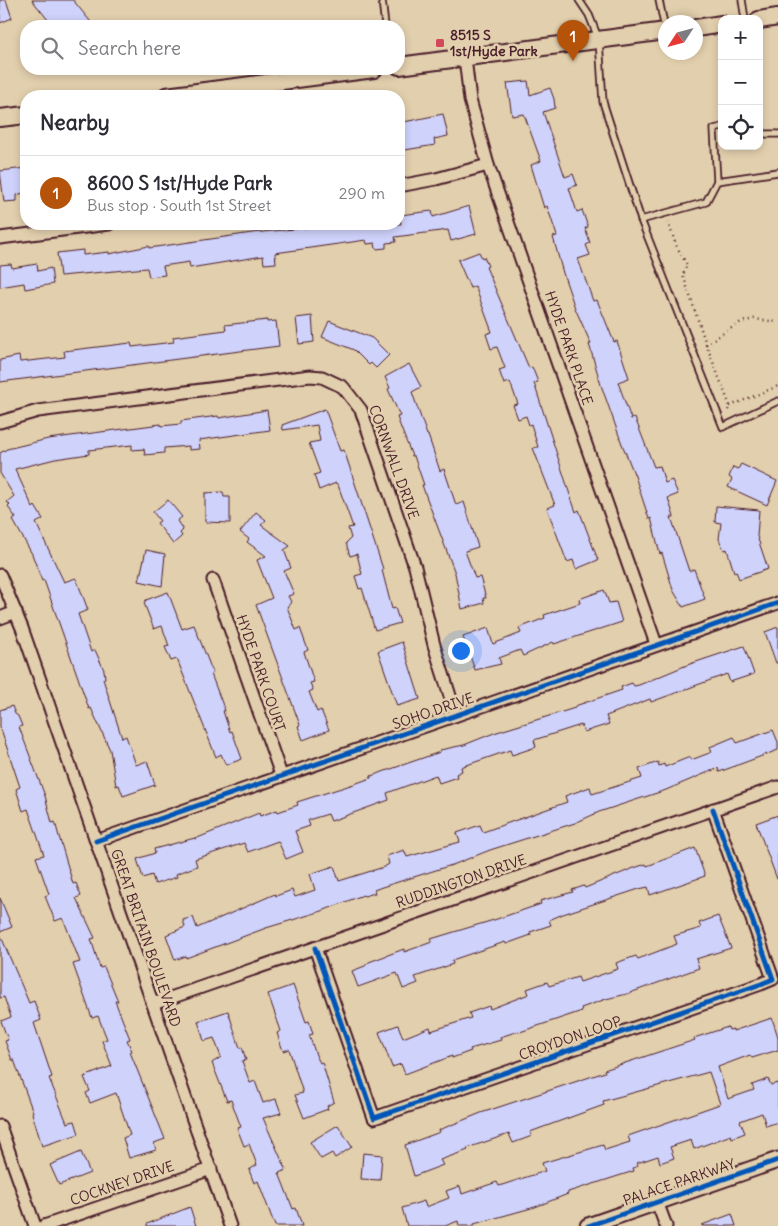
<!DOCTYPE html>
<html lang="en">
<head>
<meta charset="utf-8">
<style>
	:root { --surface:#fff; --page:#f7f7f7; --text:#2b2b33; --muted:#7c7c81; --line:#e1e1e2; --accent:#b45309 }
	body { margin:0; font-family:Delius,sans-serif; background:var(--page); color:var(--text) }
	.controls { position:absolute; right:15px; top:15px; display:grid; overflow:hidden; border-radius:10px; box-shadow:0 2px 8px #0003 }
	.controls button { width:45px; height:45px; display:grid; place-items:center; padding:0; border:0; border-bottom:1px solid var(--line); background:var(--surface); color:var(--text); font:25px sans-serif }
	.compass { position:absolute; left:658px; top:15px; width:45px; height:45px; border-radius:50%; background:var(--surface); box-shadow:0 2px 8px #0003; rotate:234deg }
	.you { position:absolute; left:460px; top:650px; width:18px; height:18px; margin:-12px; border:4px solid #fff; border-radius:50%; background:#1a73e8; box-shadow:0 0 0 8px #1a73e833 }
	.badge { display:grid; place-items:center; width:32px; height:32px; border-radius:50%; background:var(--accent); color:#fff; font-size:16px; font-weight:700 }
	.pin { position:absolute; translate:-50% -41px; filter:drop-shadow(0 1px 2px #0008) }
	.pin::after { content:''; position:absolute; top:26px; width:18px; height:15px; background:inherit; clip-path:polygon(0 0,100% 0,50% 100%) }
	.list { margin:0; padding:0; list-style:none }
	h2 { display:flex; justify-content:space-between; align-items:center; height:65px; margin:0; padding:0 20px; font-size:21px }
	h2 small { font-size:16px; font-weight:400; color:var(--muted) }
	.list li { display:grid; grid-template-columns:32px 1fr auto; gap:15px; align-items:center; box-sizing:border-box; height:75px; padding:0 20px; border-top:1px solid var(--line) }
	.list b { display:block; font-size:19px; white-space:nowrap }
	.list p { margin:0; font-size:16px; white-space:nowrap; color:var(--muted) }
	.list em { font-size:16px; font-style:normal; color:var(--muted) }
	.icon { flex:none; width:28px; height:28px; fill:none; stroke:currentColor; stroke-width:2; stroke-linecap:round; stroke-linejoin:round }
	.map { position:relative; flex:none; width:778px; height:1226px; overflow:hidden }
	.search { position:absolute; background:var(--surface); box-shadow:0 2px 8px #0003; left:20px; top:20px; width:385px; height:55px; display:flex; align-items:center; gap:12px; box-sizing:border-box; padding:0 18px; border-radius:20px; color:var(--muted); font-size:19px }
	.panel { position:absolute; background:var(--surface); box-shadow:0 2px 8px #0003; left:20px; top:90px; width:385px; height:140px; border-radius:20px }
	.map>svg:first-child { display:block }
	.building { fill:#cfd2fb; stroke:#4a1f2b }
	.lines { fill:none; stroke-linecap:round; stroke-linejoin:round }
	.service-casing { stroke:#4a1f2b; stroke-width:9 }
	.minor-casing { stroke:#4a1f2b; stroke-width:15 }
	.tertiary-casing { stroke:#4a1f2b; stroke-width:19 }
	.secondary-casing { stroke:#4a1f2b; stroke-width:20 }
	.path { stroke:#4a1f2b; stroke-width:2.5; stroke-dasharray:1 4; stroke-linecap:butt }
	.service { stroke:#e2cfad; stroke-width:5.5 }
	.minor { stroke:#e2cfad; stroke-width:11 }
	.tertiary { stroke:#e2cfad; stroke-width:15 }
	.secondary { stroke:#e2cfad; stroke-width:16 }
	.cycleway-casing { stroke:#e2cfad; stroke-width:8 }
	.cycleway { stroke:#0057b8; stroke-width:5 }
	.poi-dot { fill:#d1495b; stroke:#e2cfad; stroke-width:2 }
	.labels { text-anchor:middle; dominant-baseline:central; stroke-width:5; stroke-linejoin:round; paint-order:stroke }
	.poi-label { font-size:14px; font-weight:bold; fill:#4a1f2b; stroke:#e2cfad; text-anchor:start }
	.street-label { font-size:14px; fill:#4a1f2b; stroke:#e2cfad }
</style>
</head>
<body>
<div class="map">
<svg width="778" height="1226" viewBox="0 0 778 1226">
	<rect width="100%" height="100%" fill="#e2cfad"/>
	<filter id="ink" filterUnits="userSpaceOnUse"><feTurbulence type="fractalNoise" baseFrequency=".02" numOctaves="2"/><feDisplacementMap in="SourceGraphic" scale="10" xChannelSelector="R" yChannelSelector="G"/><feConvolveMatrix kernelMatrix="1 2 1 2 8 2 1 2 1" color-interpolation-filters="sRGB"/></filter>
	<g filter="url(#ink)">
		<!-- building -->
		<g class="building">
			<polygon points="0,0 6,0 12,18 0,23"/>
			<polygon points="32,0 73,0 94,26 53,26"/>
			<polygon points="528,81 530,95 550,88 554,99 555,108 543,112 565,177 573,174 577,185 569,188 577,212 582,210 588,227 585,228 590,243 586,245 590,255 578,259 593,301 597,300 614,342 617,341 629,378 618,382 631,419 635,418 654,467 660,466 665,483 672,480 678,494 668,498 674,517 671,517 689,571 694,569 705,599 683,607 673,590 662,553 660,554 651,518 649,519 635,476 622,444 601,385 589,344 591,344 575,308 563,273 553,237 557,236 547,206 544,208 531,165 541,161 524,114 512,116 507,83"/>
			<polygon points="443,114 448,136 434,139 435,145 399,151 399,123"/>
			<polygon points="26,168 26,192 17,195 17,201 4,202 0,171"/>
			<polygon points="469,206 476,234 451,241 448,230 395,237 396,242 386,243 386,248 376,249 375,243 367,244 366,240 275,253 276,263 264,264 263,256 190,268 189,262 163,266 165,275 149,277 147,268 60,276 57,253 83,250 83,255 109,252 109,254 149,246 149,248 252,233 326,226 326,224 401,224 400,215 432,211 433,217"/>
			<polygon points="479,252 482,258 484,257 488,266 486,267 529,368 532,367 538,382 534,383 570,495 576,512 579,510 598,560 576,569 573,560 567,562 547,508 555,505 533,448 538,447 531,424 529,425 526,416 518,419 513,405 518,404 510,382 504,384 499,370 505,368 497,347 491,349 486,334 492,332 475,286 470,288 458,260"/>
			<polygon points="11,264 12,268 37,264 38,271 51,268 53,284 25,289 24,283 0,287 0,265"/>
			<polygon points="312,316 314,342 299,344 296,318"/>
			<polygon points="267,320 267,322 276,321 279,346 0,382 0,360 19,356 20,362 65,357 64,351 131,343 132,347 174,342 173,337 226,330 225,325"/>
			<polygon points="329,321 372,338 389,355 376,368 371,363 369,365 354,350 322,337"/>
			<polygon points="409,364 421,387 412,392 427,435 428,435 440,471 444,469 456,505 464,502 478,547 465,551 475,578 480,577 486,598 483,598 484,603 462,609 455,573 426,496 422,485 424,485 414,456 412,456 401,428 397,417 400,416 388,389 390,388 385,377"/>
			<polygon points="325,409 340,451 344,450 383,569 382,570 392,609 395,608 400,623 375,630 362,588 359,589 355,576 362,574 357,554 350,556 346,543 351,538 348,528 353,527 338,485 336,483 319,490 314,475 320,473 309,443 320,441 317,425 283,430 282,425"/>
			<polygon points="267,410 270,430 199,440 200,449 189,450 189,446 164,448 164,453 145,455 144,449 132,450 132,445 89,450 89,454 55,459 15,469 33,508 35,506 43,519 36,523 64,582 76,578 88,610 78,614 91,652 95,650 104,670 105,678 103,679 122,738 126,736 136,765 147,761 155,785 123,796 119,785 116,786 110,750 91,708 89,709 44,580 42,581 32,554 13,520 16,518 8,507 10,505 7,502 14,496 0,473 0,453 7,449 48,439 161,424 161,426 181,424 181,421 218,416 219,418"/>
			<polygon points="741,464 777,481 767,505 728,487 732,479 729,477 733,467 738,469"/>
			<polygon points="223,492 224,497 230,497 230,523 205,522 205,493"/>
			<polygon points="168,500 182,517 177,521 183,530 180,533 182,536 173,544 157,523 160,521 153,512"/>
			<polygon points="716,506 759,510 757,536 768,569 739,579 736,571 734,572 727,549 724,550 719,539 721,523 715,522"/>
			<polygon points="256,512 266,520 261,525 290,546 284,550 291,568 284,571 294,594 288,596 291,602 287,607 296,630 300,628 308,650 304,652 314,682 310,683 313,690 309,692 317,712 321,710 329,730 303,740 298,726 300,725 256,605 272,598 257,560 266,556 247,542 249,539 240,532"/>
			<polygon points="146,550 165,554 162,586 139,581"/>
			<polygon points="604,590 609,603 616,602 622,622 554,644 553,642 523,656 520,650 499,658 501,664 475,670 463,637 488,628 493,644 521,633 519,628 545,618 544,615 580,603 579,599"/>
			<polygon points="168,592 182,629 194,625 213,673 211,674 225,711 223,711 230,732 232,731 242,759 226,765 221,754 216,757 177,659 171,661 165,647 169,646 162,626 154,629 144,603 146,600"/>
			<polygon points="778,627 778,663 776,663 765,632"/>
			<polygon points="402,642 420,699 397,706 378,651"/>
			<polygon points="744,646 754,674 730,682 727,674 651,702 650,699 606,716 609,724 584,732 581,725 534,740 536,747 512,755 510,750 461,767 462,771 456,774 457,777 439,783 436,775 387,793 389,800 331,821 328,814 308,820 310,826 295,831 303,852 286,859 278,841 248,852 244,843 195,859 197,866 176,874 177,877 155,884 152,875 143,878 137,859 155,853 154,849 195,838 195,839 259,813 260,816 277,810 278,812 298,805 297,802 354,784 371,778 371,776 440,752 440,750 464,745 494,733 575,708 575,706 622,690 621,687 632,683 634,686 639,685 687,665"/>
			<polygon points="12,706 15,714 18,716 22,726 19,727 45,796 52,823 55,822 58,833 73,884 76,883 81,896 76,898 95,938 91,939 100,968 104,967 118,1001 115,1001 130,1039 127,1040 132,1051 130,1052 165,1139 154,1143 156,1150 129,1158 123,1138 130,1135 116,1093 90,1103 86,1093 90,1091 84,1077 112,1066 102,1041 107,1039 98,1016 92,1018 73,964 80,962 63,918 55,921 45,896 49,894 36,857 44,855 28,809 23,811 16,789 20,787 0,727 0,710"/>
			<polygon points="773,730 778,742 778,750 719,772 718,768 666,790 599,812 575,823 490,850 455,864 382,887 374,890 375,893 364,896 363,895 322,911 266,928 186,958 186,956 175,960 166,935 185,927 183,920 193,917 197,928 275,894 276,896 292,890 295,897 315,890 310,874 334,866 339,881 384,867 389,864 387,856 404,850 407,857 460,842 457,833 480,825 483,832 567,802 565,796 590,787 592,794 642,778 639,769 658,762 659,766 664,764 665,767 690,757 691,760 712,752 710,747 734,737 737,743"/>
			<polygon points="778,815 778,879 777,879 756,823"/>
			<polygon points="695,848 705,876 650,895 648,887 639,889 563,914 549,920 551,925 530,932 531,935 506,944 505,942 452,960 453,964 415,977 418,983 403,989 397,973 358,987 352,971 365,966 369,962 404,949 404,952 432,942 431,939 497,919 541,904 540,901 573,892 572,890 584,886 585,888 634,868 646,864 647,866"/>
			<polygon points="0,898 12,927 0,932"/>
			<polygon points="718,916 731,948 696,959 699,968 627,994 606,999 581,1008 582,1011 520,1032 519,1031 500,1037 501,1040 470,1049 471,1051 452,1058 452,1056 405,1074 401,1064 392,1067 379,1032 398,1025 403,1038 430,1027 431,1031 471,1018 469,1013 489,1006 490,1009 529,994 527,989 547,982 549,986 578,977 580,982 618,969 616,963 636,956 638,959 677,944 674,936 701,928 699,923"/>
			<polygon points="0,934 29,1003 34,1001 41,1020 34,1023 52,1077 49,1078 67,1123 75,1121 79,1134 42,1146 32,1113 33,1112 14,1060 12,1060 5,1041 8,1040 1,1021 11,1017 4,997 0,998"/>
			<polygon points="293,985 306,1022 309,1021 313,1034 309,1035 316,1055 320,1063 322,1062 334,1102 327,1106 328,1109 304,1118 295,1095 303,1093 289,1049 283,1051 277,1033 281,1031 268,994"/>
			<polygon points="228,1011 240,1048 242,1047 246,1060 242,1061 250,1083 255,1081 263,1103 276,1099 281,1113 263,1118 286,1170 279,1173 293,1209 296,1208 302,1226 275,1226 258,1181 254,1183 249,1170 257,1165 249,1144 244,1146 237,1128 241,1127 231,1100 227,1101 212,1063 221,1057 214,1038 204,1041 198,1021"/>
			<polygon points="772,1018 778,1037 778,1050 752,1058 750,1055 718,1067 728,1099 754,1090 752,1085 768,1079 771,1085 778,1083 778,1122 766,1126 762,1113 740,1121 745,1133 732,1138 731,1135 694,1149 691,1140 670,1147 674,1158 660,1163 658,1156 637,1163 638,1166 633,1168 634,1171 568,1192 568,1194 535,1207 474,1224 474,1226 459,1226 458,1221 445,1226 407,1226 402,1208 424,1201 426,1207 449,1198 446,1191 460,1186 462,1194 497,1182 499,1186 545,1171 542,1163 603,1145 605,1150 630,1142 628,1136 720,1104 709,1072 603,1101 604,1105 530,1132 532,1136 513,1143 509,1134 467,1148 468,1150 440,1160 443,1165 414,1176 405,1145 440,1132 439,1130 481,1113 605,1072 604,1070 695,1040 694,1038 728,1027 729,1030 733,1029 733,1031"/>
			<polygon points="338,1125 352,1147 335,1158 332,1153 321,1159 310,1142"/>
			<polygon points="81,1152 90,1173 59,1185 50,1165"/>
			<polygon points="363,1153 382,1155 380,1180 361,1179"/>
			<polygon points="190,1207 196,1226 147,1226 147,1224"/>
			<polygon points="732,1214 736,1226 702,1226 702,1225"/>
		</g>
		<g class="lines">
			<defs>
				<g id="service">
					<polyline points="382,0 385,26"/>
					<polyline points="579,0 589,15 599,40 603,102 641,220"/>
					<polyline points="659,0 665,29"/>
					<polyline points="742,0 745,19"/>
					<polyline points="759,134 778,134"/>
					<polyline points="778,172 717,181 706,202 641,220 723,427 778,401"/>
					<polyline points="717,181 714,129 722,127"/>
				</g>
				<g id="minor">
					<polyline points="465,58 470,100 488,165 656,644"/>
					<polyline points="399,186 436,179 488,165"/>
					<polyline points="0,238 109,224"/>
					<polyline points="0,422 38,411 310,376 322,377 343,387 361,410 415,567 434,645 456,715"/>
					<polyline points="0,575 22,628 230,1226"/>
					<polyline points="213,580 281,775"/>
					<polyline points="0,618 16,612"/>
					<polyline points="96,841 778,603"/>
					<polyline points="315,948 374,1118 761,984 773,979 713,809"/>
					<polyline points="153,1004 778,787"/>
					<polyline points="0,1126 35,1226"/>
					<polyline points="657,1202 666,1226"/>
					<polyline points="44,1226 211,1169"/>
				</g>
				<polyline id="tertiary" points="588,1226 778,1160"/>
				<g id="secondary">
					<polyline points="759,20 778,17"/>
					<polyline points="696,28 722,24"/>
					<polyline points="399,66 666,31"/>
					<polyline points="166,96 374,69"/>
					<polyline points="0,118 26,115"/>
				</g>
			</defs>
			<!-- service casing -->
			<use href="#service" class="service-casing"/>
			<!-- minor casing -->
			<use href="#minor" class="minor-casing"/>
			<!-- tertiary casing -->
			<use href="#tertiary" class="tertiary-casing"/>
			<!-- secondary casing -->
			<use href="#secondary" class="secondary-casing"/>
			<!-- path -->
			<g class="path">
				<polyline points="668,222 676,245 687,265 683,275 706,344 741,322 754,319 778,322"/>
				<polyline points="706,344 730,406 727,413"/>
				<polyline points="730,406 778,386"/>
			</g>
			<!-- service -->
			<use href="#service" class="service"/>
			<!-- minor -->
			<use href="#minor" class="minor"/>
			<!-- tertiary -->
			<use href="#tertiary" class="tertiary"/>
			<!-- secondary -->
			<use href="#secondary" class="secondary"/>
			<defs>
				<g id="cycleway">
					<polyline points="96,841 778,603"/>
					<polyline points="315,948 374,1118 761,984 773,979 713,809"/>
					<polyline points="588,1226 778,1160"/>
				</g>
			</defs>
			<!-- cycleway casing -->
			<use href="#cycleway" class="cycleway-casing"/>
			<!-- cycleway -->
			<use href="#cycleway" class="cycleway"/>
		</g>
	</g>
	<!-- markers -->
	<rect class="poi-dot" x="435" y="38" width="10" height="10" rx="2.5"/>
	<g class="labels">
		<!-- poi labels -->
		<g class="poi-label">
			<text x="450" y="35">8515 S<tspan x="450" dy="16">1st/Hyde Park</tspan></text>
		</g>
		<!-- street labels -->
		<g class="street-label">
			<text transform="translate(569 348) rotate(71)">HYDE PARK PLACE</text>
			<text transform="translate(394 462) rotate(70)">CORNWALL DRIVE</text>
			<text transform="translate(261 673) rotate(71)">HYDE PARK COURT</text>
			<text transform="translate(433 711) rotate(-19)">SOHO DRIVE</text>
			<text transform="translate(461 881) rotate(-19)">RUDDINGTON DRIVE</text>
			<text transform="translate(146 938) rotate(71)">GREAT BRITAIN BOULEVARD</text>
			<text transform="translate(570 1038) rotate(-19)">CROYDON LOOP</text>
			<text transform="translate(679 1182) rotate(-19)">PALACE PARKWAY</text>
			<text transform="translate(122 1183) rotate(-19)">COCKNEY DRIVE</text>
		</g>
	</g>
</svg>
<div class="controls">
<button>+</button>
<button>−</button>
<button><svg class="icon" aria-label="locate" viewBox="0 0 24 24"><circle cx="12" cy="12" r="6"/><path d="M12 2v4M12 18v4M2 12h4M18 12h4"/></svg></button>
</div>
<svg class="compass" viewBox="-18 -18 36 36"><path d="M0-13l5 13h-10z" fill="#e53935"/><path d="M0 13l5-13h-10z" fill="#7c7c81"/></svg>
<div class="you"></div>
<div class="pin badge" style="left:573px;top:61px">1</div>
<div class="search"><svg class="icon" aria-label="search" viewBox="0 0 24 24"><circle cx="10" cy="10" r="6"/><path d="M15 15l6 6"/></svg>Search here</div>
<section class="panel">
<h2>Nearby<small></small></h2>
<ul class="list">
<li><span class="badge">1</span><div><b>8600 S 1st/Hyde Park</b><p>Bus stop · South 1st Street</p></div><em>290 m</em></li>
</ul>
</section>
</div>
</body>
</html>
